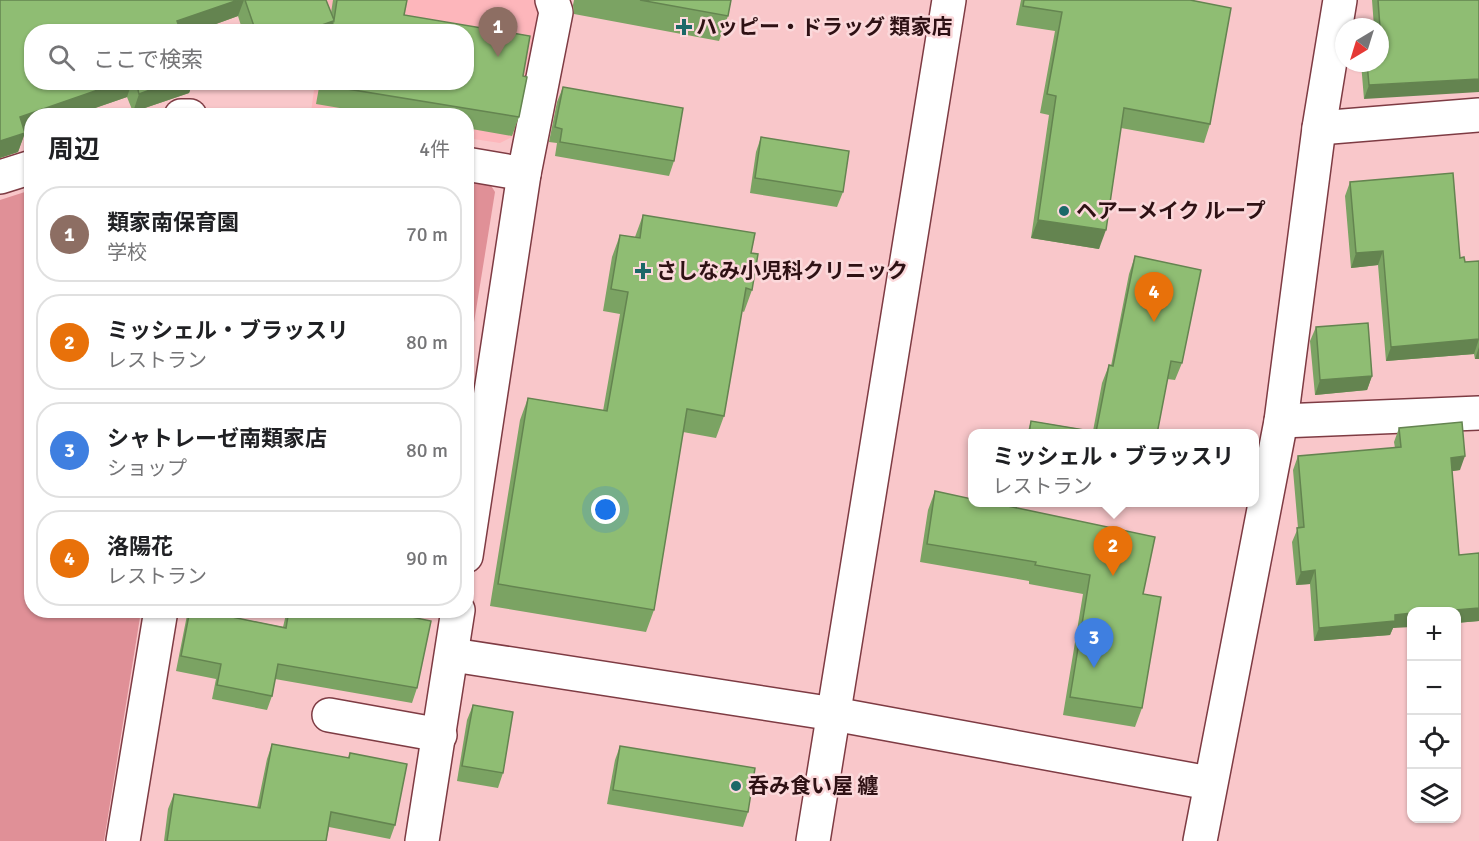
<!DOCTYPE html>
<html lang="ja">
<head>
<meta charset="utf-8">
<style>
	:root { --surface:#fff; --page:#f2f2f2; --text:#202124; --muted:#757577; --line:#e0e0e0; --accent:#1b6868 }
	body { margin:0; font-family:Signika,"Noto Sans JP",sans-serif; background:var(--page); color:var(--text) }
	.controls { position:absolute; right:18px; bottom:18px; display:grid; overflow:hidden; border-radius:12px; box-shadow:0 2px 4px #0004 }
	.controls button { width:54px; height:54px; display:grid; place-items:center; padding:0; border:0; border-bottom:2px solid var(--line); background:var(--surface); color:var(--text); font:30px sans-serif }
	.compass { position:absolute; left:1335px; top:18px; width:54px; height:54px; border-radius:50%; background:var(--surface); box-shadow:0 2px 4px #0004; rotate:218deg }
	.you { position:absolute; left:606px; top:510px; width:21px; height:21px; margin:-15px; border:4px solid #fff; border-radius:50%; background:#1a73e8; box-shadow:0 0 0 9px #1a73e833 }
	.badge { display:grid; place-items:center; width:39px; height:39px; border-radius:50%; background:var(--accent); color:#fff; font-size:20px; font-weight:700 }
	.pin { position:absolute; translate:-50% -50px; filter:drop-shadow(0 2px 3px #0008) }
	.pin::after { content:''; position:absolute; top:32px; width:21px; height:18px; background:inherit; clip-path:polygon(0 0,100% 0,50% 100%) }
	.popup { position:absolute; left:968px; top:429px; width:291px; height:78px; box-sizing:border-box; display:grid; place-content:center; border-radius:12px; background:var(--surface); filter:drop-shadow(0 2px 4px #0005); font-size:20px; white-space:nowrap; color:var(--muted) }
	.popup b { font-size:22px; color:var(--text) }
	.popup::after { content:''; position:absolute; left:50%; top:100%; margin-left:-12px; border:12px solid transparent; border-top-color:var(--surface) }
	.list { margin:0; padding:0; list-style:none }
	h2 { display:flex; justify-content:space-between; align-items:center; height:78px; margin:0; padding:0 24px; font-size:26px }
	h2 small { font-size:20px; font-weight:400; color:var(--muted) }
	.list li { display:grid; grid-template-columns:39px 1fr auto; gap:18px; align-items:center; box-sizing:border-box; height:96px; margin:0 12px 12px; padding:0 12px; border:2px solid var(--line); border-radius:24px }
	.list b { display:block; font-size:22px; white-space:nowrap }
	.list p { margin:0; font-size:20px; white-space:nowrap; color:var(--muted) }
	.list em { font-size:20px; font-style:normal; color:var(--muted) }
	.icon { flex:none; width:33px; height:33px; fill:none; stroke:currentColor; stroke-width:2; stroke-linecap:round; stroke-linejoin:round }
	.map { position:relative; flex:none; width:1479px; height:841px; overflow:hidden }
	.search { position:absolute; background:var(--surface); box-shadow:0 2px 4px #0004; left:24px; top:24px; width:450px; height:66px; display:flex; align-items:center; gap:15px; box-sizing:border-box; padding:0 21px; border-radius:24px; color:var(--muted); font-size:22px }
	.panel { position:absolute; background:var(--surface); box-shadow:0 2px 4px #0004; left:24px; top:108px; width:450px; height:510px; border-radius:24px }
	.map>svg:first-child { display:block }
	.built { fill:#fdb6bb }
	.green { fill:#e09097 }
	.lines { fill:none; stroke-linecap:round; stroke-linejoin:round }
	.minor-casing { stroke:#7e3b43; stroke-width:36 }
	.minor { stroke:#fff; stroke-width:33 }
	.wall { fill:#7ba363 }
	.shaded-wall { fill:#648450 }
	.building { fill:#8fbd73; stroke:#648450; stroke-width:1.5 }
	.poi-dot { fill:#1b6868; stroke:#fbd9db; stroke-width:2 }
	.labels { text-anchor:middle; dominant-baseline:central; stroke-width:5; stroke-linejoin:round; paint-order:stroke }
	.poi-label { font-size:21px; font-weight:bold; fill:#2e1114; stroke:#fbd9db; text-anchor:start }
</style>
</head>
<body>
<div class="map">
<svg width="1479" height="841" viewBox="0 0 1479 841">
	<rect width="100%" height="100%" fill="#f9c7ca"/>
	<!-- built -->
	<polygon class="built" points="327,0 535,0 538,10 518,134 500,143 467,138 466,116 332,116 311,112 315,83 466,82 466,32 323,31"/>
	<!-- green -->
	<g class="green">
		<polygon points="467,180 490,184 495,192 467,366"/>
		<polygon points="31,190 32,610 141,611 104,841 0,841 0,200"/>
	</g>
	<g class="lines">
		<defs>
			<g id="minor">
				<polyline points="181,116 190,116"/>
				<polyline points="1319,128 1479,115"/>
				<polyline points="466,164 524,174"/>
				<polyline points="0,177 32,167"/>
				<polyline points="1281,421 1479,413"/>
				<polyline points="466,556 524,174 556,12 552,0"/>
				<polyline points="453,655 834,714 1209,783"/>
				<polyline points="329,715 440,735"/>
				<polyline points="123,841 161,610"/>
				<polyline points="422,841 458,610"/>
				<polyline points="813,841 949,0"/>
				<polyline points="1200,841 1281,421 1319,128 1340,0"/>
			</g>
		</defs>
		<!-- minor casing -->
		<use href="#minor" class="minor-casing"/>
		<!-- minor -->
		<use href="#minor" class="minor"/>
	</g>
	<!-- wall -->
	<g class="wall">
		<polygon points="0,0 326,0 331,13 333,0 407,0 404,15 530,36 523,76 527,77 519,117 512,136 466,128 466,116 387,116 316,104 320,82 466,82 466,32 243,32 238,16 194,32 32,32 32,82 193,82 189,93 133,112 127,97 72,116 32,116 32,130 25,132 18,152 0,158"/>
		<polygon points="574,0 731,0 728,16 719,41 574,14 573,5"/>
		<polygon points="1021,0 1190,0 1210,124 1204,143 1121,128 1099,249 1031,238 1049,115 1040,113 1055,31 1016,25"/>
		<polygon points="1372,0 1479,0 1364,99 1361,63 1380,63 1380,27 1374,27"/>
		<polygon points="563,87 674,161 669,176 555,156 557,143 549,142 557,102"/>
		<polygon points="761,137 843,192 837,207 750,193 756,152"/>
		<polygon points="1350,182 1460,258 1465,262 1479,261 1479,359 1475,359 1474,354 1386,361 1378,265 1351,268 1345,196"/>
		<polygon points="643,215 751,253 752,290 744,312 742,311 724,416 716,438 683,432 654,610 646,632 490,606 520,420 528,398 603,411 620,314 603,311 612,257 620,235 635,237"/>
		<polygon points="1135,256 1182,363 1175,380 1167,379 1157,434 1027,434 1031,421 1093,431 1102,383 1109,365 1111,366 1129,274"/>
		<polygon points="1316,327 1372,376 1367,390 1315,395 1310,341"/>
		<polygon points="1399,428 1460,470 1452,471 1459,555 1479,553 1479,621 1456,623 1456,612 1393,628 1390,635 1314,641 1310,584 1296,585 1292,542 1298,528 1293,470 1298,456 1395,448 1394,442"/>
		<polygon points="935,491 1143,594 1142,708 1135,727 1063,715 1083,594 1029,584 1029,581 920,562 928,510"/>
		<polygon points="188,610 223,610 222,615 283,627 287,610 349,610 365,614 366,610 417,688 412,703 275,679 272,696 267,710 212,699 216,679 176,671"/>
		<polygon points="473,705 503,773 498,788 457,781 467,720"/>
		<polygon points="272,744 348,758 350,753 395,825 390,839 329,827 326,841 164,841 168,809 174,794 257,808 267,759"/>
		<polygon points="620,746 748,812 743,827 607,804 615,760"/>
	</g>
	<!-- shaded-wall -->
	<g class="shaded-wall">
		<polygon points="238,0 244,0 238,16 194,32 173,32 177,21"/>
		<polygon points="333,21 329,32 302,32"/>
		<polygon points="1479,79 1479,92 1364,99 1369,85"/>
		<polygon points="121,82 132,82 127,97 72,116 32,116 32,130 13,136 20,117"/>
		<polygon points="172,82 193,82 189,93 133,112 139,94"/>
		<polygon points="25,133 18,152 0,158 0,141"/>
		<polygon points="1038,220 1106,230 1099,249 1031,238"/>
		<polygon points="1383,251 1378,265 1351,268 1356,253"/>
		<polygon points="1479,339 1474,354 1386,361 1391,347"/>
		<polygon points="1479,347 1479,359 1475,359"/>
		<polygon points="1372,376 1367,390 1315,395 1320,380"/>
		<polygon points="1465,456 1460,470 1446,472 1451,458"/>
		<polygon points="1315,570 1310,584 1296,585 1301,572"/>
		<polygon points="1479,608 1479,621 1456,623 1456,612 1431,612"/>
		<polygon points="1412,613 1412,627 1393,628 1390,635 1314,641 1319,628 1395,615"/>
	</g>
	<!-- building -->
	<g class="building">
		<polygon points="0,0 238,0 177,21 181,32 32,32 32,82 121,82 20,117 25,133 0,141"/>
		<polygon points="245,0 326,0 334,20 337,0 407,0 404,15 530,36 523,76 527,77 519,117 323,85 323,82 466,82 466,32 332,32 333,21 302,32 256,32"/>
		<polygon points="640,0 731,0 728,16"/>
		<polygon points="1024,0 1190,0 1231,8 1210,124 1124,108 1106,230 1038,220 1056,96 1047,94 1062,12 1023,6"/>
		<polygon points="1378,0 1479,0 1479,79 1369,85 1367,63 1380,63 1380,42 1381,42"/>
		<polygon points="136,82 172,82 139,94"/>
		<polygon points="563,87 683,108 674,161 560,142 562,129 555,127"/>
		<polygon points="761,137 849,151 843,192 755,178"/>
		<polygon points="1453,173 1460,258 1464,257 1465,262 1479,261 1479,339 1391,347 1383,251 1356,253 1350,182"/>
		<polygon points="643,215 755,233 751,253 758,254 752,290 746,288 724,416 687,409 654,610 498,584 528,398 607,411 628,292 611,289 620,235 640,238"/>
		<polygon points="1135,256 1201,270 1182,363 1171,361 1157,434 1029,434 1031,421 1096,432 1109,365 1113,366"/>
		<polygon points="1368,323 1372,376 1320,380 1316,327"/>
		<polygon points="1462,422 1465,456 1451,458 1459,555 1479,553 1479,608 1431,612 1412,612 1412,613 1395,615 1395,621 1319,628 1315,570 1301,572 1297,528 1304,527 1298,456 1401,447 1399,428"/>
		<polygon points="935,491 972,499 972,502 989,502 1155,537 1143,594 1161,597 1142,708 1070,697 1090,575 1035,565 1036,562 927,544"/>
		<polygon points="190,610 223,610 222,615 286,628 289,610 349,610 366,614 366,610 378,610 431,621 417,688 278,664 272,696 217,685 221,664 181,656"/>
		<polygon points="473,705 513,712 503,773 462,766"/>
		<polygon points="272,744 349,758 350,753 407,764 395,825 331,812 326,841 167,841 174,794 260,808"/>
		<polygon points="620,746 755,768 748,812 613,790"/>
	</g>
	<!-- markers -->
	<g class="poi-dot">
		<path d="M681 18h6v6h6v6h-6v6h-6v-6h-6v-6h6z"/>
		<circle cx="1064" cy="211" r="6"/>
		<path d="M640 262h6v6h6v6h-6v6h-6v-6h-6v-6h6z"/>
		<circle cx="736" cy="786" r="6"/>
	</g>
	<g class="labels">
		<!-- poi labels -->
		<g class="poi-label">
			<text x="696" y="27">ハッピー・ドラッグ 類家店</text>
			<text x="1076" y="211">ヘアーメイク ループ</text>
			<text x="656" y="271">さしなみ小児科クリニック</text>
			<text x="748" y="786">呑み食い屋 纏</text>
		</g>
	</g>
</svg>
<div class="controls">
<button>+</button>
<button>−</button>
<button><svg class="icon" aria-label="locate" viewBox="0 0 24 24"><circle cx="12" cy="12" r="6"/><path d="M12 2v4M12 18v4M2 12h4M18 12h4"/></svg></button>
<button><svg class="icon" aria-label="layers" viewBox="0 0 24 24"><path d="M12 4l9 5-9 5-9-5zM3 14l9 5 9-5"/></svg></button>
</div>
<svg class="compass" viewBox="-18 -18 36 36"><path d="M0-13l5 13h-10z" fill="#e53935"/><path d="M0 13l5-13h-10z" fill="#757577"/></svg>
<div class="you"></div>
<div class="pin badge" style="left:498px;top:57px;background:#8d6e63">1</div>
<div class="pin badge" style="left:1113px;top:576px;background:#e8710a">2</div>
<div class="popup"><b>ミッシェル・ブラッスリ</b>レストラン</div>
<div class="pin badge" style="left:1094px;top:668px;background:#3f7fe0">3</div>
<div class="pin badge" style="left:1154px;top:322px;background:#e8710a">4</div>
<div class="search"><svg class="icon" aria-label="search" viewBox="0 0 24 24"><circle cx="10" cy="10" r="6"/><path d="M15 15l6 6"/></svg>ここで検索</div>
<section class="panel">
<h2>周辺<small>4件</small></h2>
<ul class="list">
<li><span class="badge" style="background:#8d6e63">1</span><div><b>類家南保育園</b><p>学校</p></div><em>70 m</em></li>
<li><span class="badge" style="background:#e8710a">2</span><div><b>ミッシェル・ブラッスリ</b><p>レストラン</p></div><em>80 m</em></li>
<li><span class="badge" style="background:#3f7fe0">3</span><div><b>シャトレーゼ南類家店</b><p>ショップ</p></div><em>80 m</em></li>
<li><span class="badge" style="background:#e8710a">4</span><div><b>洛陽花</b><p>レストラン</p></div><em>90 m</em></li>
</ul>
</section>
</div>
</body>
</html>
